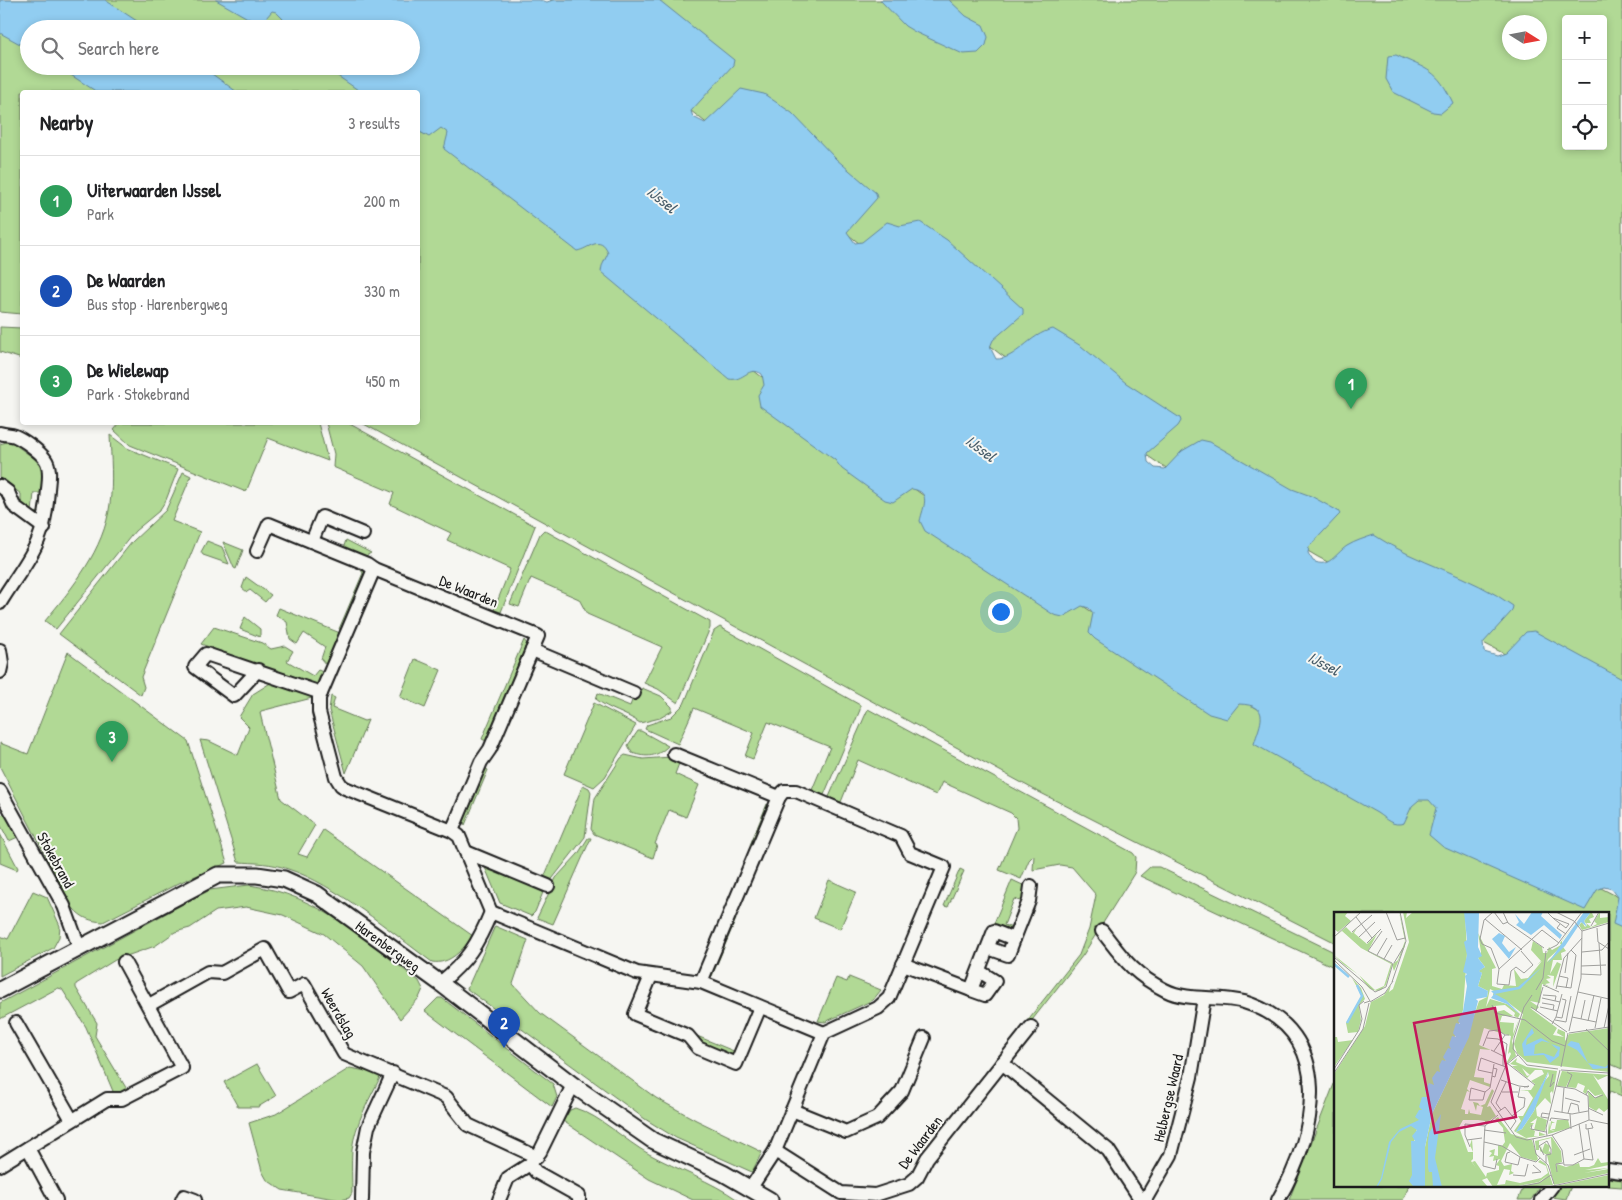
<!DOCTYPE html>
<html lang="en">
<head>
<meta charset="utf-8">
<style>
	:root { --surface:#fff; --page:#f2f2f2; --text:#202124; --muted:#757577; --line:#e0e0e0; --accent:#db2777 }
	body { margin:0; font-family:"Patrick Hand",sans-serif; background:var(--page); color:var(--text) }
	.controls { position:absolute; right:15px; top:15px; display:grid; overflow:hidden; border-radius:5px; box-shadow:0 2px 8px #0003 }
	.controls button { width:45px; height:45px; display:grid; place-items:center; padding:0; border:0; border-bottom:1px solid var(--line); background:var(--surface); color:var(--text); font:25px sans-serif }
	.compass { position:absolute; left:1502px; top:15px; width:45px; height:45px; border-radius:50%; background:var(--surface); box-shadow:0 2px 8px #0003; rotate:101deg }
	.you { position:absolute; left:1000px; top:611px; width:18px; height:18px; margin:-12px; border:4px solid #fff; border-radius:50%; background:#1a73e8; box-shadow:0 0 0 8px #1a73e833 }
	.badge { display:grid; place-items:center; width:32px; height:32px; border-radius:50%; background:var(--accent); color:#fff; font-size:16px; font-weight:700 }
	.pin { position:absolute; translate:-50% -41px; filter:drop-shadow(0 1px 2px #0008) }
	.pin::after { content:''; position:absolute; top:26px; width:18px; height:15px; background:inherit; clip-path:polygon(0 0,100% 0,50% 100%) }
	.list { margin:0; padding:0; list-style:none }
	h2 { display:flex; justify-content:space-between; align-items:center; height:65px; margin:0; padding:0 20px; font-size:21px }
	h2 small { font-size:16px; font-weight:400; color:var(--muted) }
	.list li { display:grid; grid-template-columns:32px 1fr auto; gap:15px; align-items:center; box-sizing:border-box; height:90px; padding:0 20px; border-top:1px solid var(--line) }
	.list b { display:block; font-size:19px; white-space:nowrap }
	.list p { margin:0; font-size:16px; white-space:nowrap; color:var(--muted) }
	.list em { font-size:16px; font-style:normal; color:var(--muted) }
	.icon { flex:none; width:28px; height:28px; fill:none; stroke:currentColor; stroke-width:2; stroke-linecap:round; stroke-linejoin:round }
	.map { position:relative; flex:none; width:1622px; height:1200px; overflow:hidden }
	.search { position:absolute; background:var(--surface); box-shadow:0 2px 8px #0003; left:20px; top:20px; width:400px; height:55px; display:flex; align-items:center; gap:12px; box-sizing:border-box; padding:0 18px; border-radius:28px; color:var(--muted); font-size:19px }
	.panel { position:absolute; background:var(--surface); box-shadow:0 2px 8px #0003; left:20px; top:90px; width:400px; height:335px; border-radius:5px }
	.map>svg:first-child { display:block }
	.green { fill:#b1d995; stroke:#667a58; fill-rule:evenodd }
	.water { fill:#91cdf1; stroke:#62869c }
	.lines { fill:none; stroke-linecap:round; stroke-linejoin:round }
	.minor-casing { stroke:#1c1c1c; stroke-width:16 }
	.tertiary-casing { stroke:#1c1c1c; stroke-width:19 }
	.minor { stroke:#f6f6f2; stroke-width:12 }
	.tertiary { stroke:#f6f6f2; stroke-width:15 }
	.labels { text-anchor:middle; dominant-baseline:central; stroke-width:4; stroke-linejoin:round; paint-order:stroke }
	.street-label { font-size:15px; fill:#1c1c1c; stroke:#f6f6f2 }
	.water-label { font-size:16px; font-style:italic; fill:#455a67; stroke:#f6f6f2 }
	.inset-river { fill:none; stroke:#91cdf1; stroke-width:2.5 }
	.inset-road { fill:none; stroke:#9f9f9c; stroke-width:1 }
	.view { fill:#c2185b; fill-opacity:0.15; stroke:#c2185b; stroke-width:2.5 }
	.inset-edge { fill:none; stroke:#1c1c1c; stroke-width:2.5 }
</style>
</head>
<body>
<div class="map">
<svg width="1622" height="1200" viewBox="0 0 1622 1200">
	<rect width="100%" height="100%" fill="#f6f6f2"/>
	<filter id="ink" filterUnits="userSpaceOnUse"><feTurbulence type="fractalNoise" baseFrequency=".02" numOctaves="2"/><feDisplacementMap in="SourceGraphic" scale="10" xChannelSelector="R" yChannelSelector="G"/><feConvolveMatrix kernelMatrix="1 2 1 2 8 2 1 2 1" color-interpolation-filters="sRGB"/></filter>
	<g filter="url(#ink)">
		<!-- green -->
		<g class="green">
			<polygon points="0,0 254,0 281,13 303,29 29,29 29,66 357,66 395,92 22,92 22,314 0,312"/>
			<path d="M550,0H1622V715L1318,557L1158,463L1000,354ZM1566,19H1603V146H1566ZM1510,22H1540V52H1510Z"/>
			<polygon points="418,108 606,247 758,374 920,493 1089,610 1256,708 1622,899 1622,1069 1608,1063 1608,914 1336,914 1336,943 1033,789 362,423 418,422"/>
			<polygon points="0,327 22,328 22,359 0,352"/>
			<polygon points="120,423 318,423 328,461 268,438 246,492 130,445 114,430"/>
			<polygon points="326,423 348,423 535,526 501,612 494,610 510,569 447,540 451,533 390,504 394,493 333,467 334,454"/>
			<path d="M110,435L127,448L178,469L166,500L159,511L135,531L56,629L45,621C73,587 104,550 110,504C113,481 111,458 110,435Z"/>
			<polygon points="10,441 42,464 45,476 44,493 34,493 32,512 42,513 41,517 21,506 21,494 4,481 0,481 0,444"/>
			<polygon points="183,472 191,476 172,521 200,532 141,677 144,687 141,695 59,634 132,542 166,510"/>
			<polygon points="544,530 710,622 710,628 678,703 658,689 644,683 662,647 587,614 579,599 531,578 519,607 510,604 540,534"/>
			<polygon points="346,540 371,553 364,557 343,549"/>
			<polygon points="207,541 222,547 229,564 203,555 201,552"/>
			<polygon points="223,542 243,550 236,569 234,568"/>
			<polygon points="361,570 365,572 341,630 339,629 363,573"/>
			<polygon points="246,577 271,595 265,602 250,590 247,592 242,588"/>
			<polygon points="279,608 340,633 326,665 321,659 325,647 304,633 297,644 290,639 287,622 276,615"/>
			<polygon points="245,617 260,629 260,637 240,629"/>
			<polygon points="214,627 262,643 271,649 285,646 293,651 287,661 313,676 318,670 323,672 317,687 201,644"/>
			<polygon points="720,627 860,705 860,710 824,795 812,790 830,747 768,722 753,759 745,756 754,733 694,708 678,744 645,729 647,725 671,717 684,704 714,631"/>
			<polygon points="524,640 527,644 486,741 482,739"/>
			<path d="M68,652L188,741L227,863L181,882L103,922C90,921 82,918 73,908L0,767V743L28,754Z"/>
			<polygon points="415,659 441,670 425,708 400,697"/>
			<path d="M272,682L313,696L312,698L261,711L260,713L281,799L315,825L298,854L307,857L323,830L473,936C463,949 450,965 432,962C391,932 335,884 288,869C272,863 255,863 238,862L200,740L209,741L238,755L249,727L239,717L253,694Z"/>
			<path d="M642,688L661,696L672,707V711L660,718L640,723C626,713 609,710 596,699L598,693L630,706L633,698L637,700Z"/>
			<polygon points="331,696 335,698 332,708 364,721 368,720 346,773 329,710"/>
			<polygon points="594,703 636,725 605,777 594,787 564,774"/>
			<polygon points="868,709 1133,853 1136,857 1135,872 1083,955 1022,1033 1019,1031 1079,955 1089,929 1096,895 1072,867 1060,865 1033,870 1034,855 1029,860 1021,879 999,870 1017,828 1016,818 1011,813 942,782 936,795 858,760 841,802 829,797"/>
			<path d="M638,731H641L668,746C657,757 647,758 632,753L628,745Z"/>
			<polygon points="625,755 643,759 671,757 680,761 675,774 699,785 686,817 669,810 655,844 657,845 653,858 594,834 591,829 595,798 621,758"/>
			<polygon points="484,768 488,770 465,825 463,820"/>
			<polygon points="583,785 589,788 591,792 585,837 549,883 543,880"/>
			<polygon points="767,804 770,806 753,847 750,845"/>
			<polygon points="5,813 18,837 9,841 0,824 0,816"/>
			<polygon points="0,834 18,868 17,870 0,863"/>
			<polygon points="588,838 591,838 553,924 537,918 556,878 578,854"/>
			<polygon points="484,865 544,890 535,912 531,916 500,903"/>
			<polygon points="1150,867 1159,867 1336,953 1336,968 1140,876"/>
			<polygon points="960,869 964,871 948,907 944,906"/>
			<polygon points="829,880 856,892 840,929 814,918"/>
			<polygon points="1012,880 1027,887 1023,902 1014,899 1004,925 1012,928 1007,932 992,928"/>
			<path d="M249,885C320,895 364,940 419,981L423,989L419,998L400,1019L363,966L324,934L283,915L246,907L216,911L190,928L175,932L155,946L115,960L76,984V988L97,1023L95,1036L128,1091L115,1096L86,1027L62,989L58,988L0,1019V1003L185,903L210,890Z"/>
			<polygon points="33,891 47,897 60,926 59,937 53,948 0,976 0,936 8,939"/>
			<polygon points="733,917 736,919 712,976 709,975"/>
			<polygon points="495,926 528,940 513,984 540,1013 656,1098 696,1120 762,1152 752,1172 676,1138 645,1119 467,989"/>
			<polygon points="849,977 881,990 873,1000 825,1022 818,1021 836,978 847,982"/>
			<polygon points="438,998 442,998 553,1084 557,1097 552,1107 425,1011"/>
			<path d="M696,1036H697L736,1052L733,1056C720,1056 703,1047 696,1036Z"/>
			<polygon points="257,1064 276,1096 258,1107 238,1107 224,1082"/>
			<path d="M350,1068L382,1074C370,1098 355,1123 352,1150C351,1164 352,1179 352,1193L349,1198L341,1200L282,1190L267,1180L262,1171L249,1123L276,1114Z"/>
			<polygon points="1608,1074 1622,1080 1622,1096 1610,1091 1608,1095"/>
			<polygon points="1336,1079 1336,1186 1409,1186 1403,1200 1289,1200"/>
			<path d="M575,1108C601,1116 625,1141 649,1154C678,1170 711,1181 738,1200H693L649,1179L563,1121L570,1110Z"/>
			<polygon points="1608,1178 1622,1180 1622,1187 1608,1186"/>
			<polygon points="1524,1186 1540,1186 1531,1200 1518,1200"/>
			<polygon points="1558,1186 1571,1186 1566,1199 1552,1197 1551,1195"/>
		</g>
		<!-- water -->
		<g class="water">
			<polygon points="0,0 105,0 149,29 29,29 29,49 0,33"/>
			<path d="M216,0H539L547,2L553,0H659L734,60L733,65L691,111L693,117L705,123L741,89L764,94L792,113L836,159L876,193L877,198L847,232L855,243L862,242L887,222L900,226L920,222L947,240L1023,309V314L993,340L990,347L996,359C1016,360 1029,334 1053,329L1081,346L1126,383L1180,418L1181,421L1178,426L1147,453L1148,462L1155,468L1165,469L1182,451L1201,440L1210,442L1292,489L1311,496L1338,511L1340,514L1337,517L1309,547L1308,553L1313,561C1329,569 1335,554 1347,546C1355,541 1365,538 1374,535C1417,564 1471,575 1513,606L1512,611L1483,643L1484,652L1497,656L1506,653L1526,632L1534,631L1622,679V928L1613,924L1618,897L1612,889L1604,887L1597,890L1585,910L1443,847L1429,835L1436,808L1429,800H1419L1412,806L1404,823C1393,827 1386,819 1377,813L1254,744C1260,723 1272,705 1239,704L1227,719L1209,714L1095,639L1089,633L1093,613L1089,608L1082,606L1063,617L1054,615L925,531L920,521C923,507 932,492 912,489L893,502L885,500L842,469L835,460L760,406L758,395L764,385L762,374C748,365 744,382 729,379L601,272L602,266L608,253C600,234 589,249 577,251L444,149L448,133L441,128L429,137L418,131V92H361L323,66H411V29H280L283,19L276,12L272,11L260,25Z"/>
			<polygon points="880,0 949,0 966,16 983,25 988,37 986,45 978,53 963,54 915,32 905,26"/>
			<path d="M1396,55C1428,70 1437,69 1453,103L1441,113L1433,112L1393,92L1386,79L1388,56Z"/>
			<polygon points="57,66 201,66 237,92 97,92"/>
		</g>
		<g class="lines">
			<defs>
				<g id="minor">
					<path d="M0,433C5,435 10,434 15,436C24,440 39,451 45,459C51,467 49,480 48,489C45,547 28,557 0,603"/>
					<polyline points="0,486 8,492 14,506 44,528"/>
					<polyline points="312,541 322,517 363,534"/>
					<polyline points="257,551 269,524 367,564 374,569"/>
					<polyline points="0,650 2,663 0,672"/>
					<polyline points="532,650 634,693"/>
					<polyline points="258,670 234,696 195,667 206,654 321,693"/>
					<polyline points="674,754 779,797"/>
					<polyline points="0,791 64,906 79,947"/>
					<polyline points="452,831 345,788 341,785 336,777 319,712 319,698 374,569 538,636 490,749 481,762 452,831 459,836 491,912 637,973 701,982 824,1033"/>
					<polyline points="466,852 548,886"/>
					<path d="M1102,931C1123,958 1133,974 1165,990C1188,1002 1219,995 1244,1002C1338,1031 1317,1134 1278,1200"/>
					<polyline points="988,948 1008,955 1014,939"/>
					<polyline points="903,964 971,990 994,931 1014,939 1029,901 1031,886"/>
					<polyline points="651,976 635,1014 688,1036 698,1048 736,1064 760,1007"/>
					<polyline points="701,982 779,797 784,791 796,791 901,836 910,853 944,867 889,998 878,1008 824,1033 775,1151 750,1189"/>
					<path d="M440,983C467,961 478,944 491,912"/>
					<polyline points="971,990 985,995 995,981 979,971"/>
					<polyline points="149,1005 208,972 222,973 265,949 289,992 304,984 344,1054 446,1097 468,1125 537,1157"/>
					<polyline points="16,1023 72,1120"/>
					<polyline points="1002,1063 1108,1150 1141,1200"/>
					<polyline points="792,1110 846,1132 877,1118 902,1091 924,1038"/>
					<polyline points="28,1148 56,1200"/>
					<polyline points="775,1151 841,1193 875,1195 909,1184 917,1177 927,1158 1031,1027"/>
					<polyline points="530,1164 536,1172 579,1196 579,1200"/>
					<polyline points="0,1165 107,1099 122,1099 182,1068 124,962"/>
					<polyline points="1608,1170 1622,1172"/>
					<polyline points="182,1200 184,1196 195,1200"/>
					<polyline points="362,1200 363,1152 368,1127 393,1073"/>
					<polyline points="499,1200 508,1178 530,1164 540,1152 573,1085"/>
					<polyline points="1145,1200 1171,1155 1191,1077 1204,998"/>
					<polyline points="1541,1200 1552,1186"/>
				</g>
				<polyline id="tertiary" points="0,990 218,875 257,875 284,879 317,894 440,983 573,1085 652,1140 723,1173 770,1200"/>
			</defs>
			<!-- minor casing -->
			<use href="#minor" class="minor-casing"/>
			<!-- tertiary casing -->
			<use href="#tertiary" class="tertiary-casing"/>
			<!-- minor -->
			<use href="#minor" class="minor"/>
			<!-- tertiary -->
			<use href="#tertiary" class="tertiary"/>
		</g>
	</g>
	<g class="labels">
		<!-- street labels -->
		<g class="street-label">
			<text transform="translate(469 591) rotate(22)">De Waarden</text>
			<text transform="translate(56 860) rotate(61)">Stokebrand</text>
			<text transform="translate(388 946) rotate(36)">Harenbergweg</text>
			<text transform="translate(339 1013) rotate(60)">Weerdslag</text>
			<text transform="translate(1168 1098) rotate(-77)">Helbergse Waard</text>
			<text transform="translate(920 1142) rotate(-53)">De Waarden</text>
		</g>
		<!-- water labels -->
		<g class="water-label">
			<text transform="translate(662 199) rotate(39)">IJssel</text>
			<text transform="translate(981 448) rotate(37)">IJssel</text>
			<text transform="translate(1324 663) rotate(28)">IJssel</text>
		</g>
	</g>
	<!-- overview -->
	<g transform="translate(1334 912)">
		<rect width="275" height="275" fill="#f6f6f2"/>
		<path d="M0,0H14L11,4L17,9L4,20L0,17ZM65,0L71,23V34L60,59L58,53L52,73L47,78L44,79L39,78L36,77L34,75L25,63L9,52L0,43L26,64L41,78L50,74L57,52L27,36L8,19L0,25L12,15L18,21L23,16L20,21L33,32L43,22L34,39L59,52L64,48L71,29ZM69,0H73L72,6L79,0H131L133,41L129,98L117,137L85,208L78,239L79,275H0V162L31,114L37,90L50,83L57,73L55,80L59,77L75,30ZM257,0L262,1H258L260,5L255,7L257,11H252L257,15L263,12L260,9L266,0V6L275,5V10L248,18L245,13L248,10L251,15L253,13L250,9ZM241,12L228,29V34L214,47L213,50L229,35L232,39L227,41L228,48H219L216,62L223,50L227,52L219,75L220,64L213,63L217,66L212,67L216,71L211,72L216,75L208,72L206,91L196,89L205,95L202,98L196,96L223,116L219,123L230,125L223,121L224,117L231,120V129L235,122L275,116V160L193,150L183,141L180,132L189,102L171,88L159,83L160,79L156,77L152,95L156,87L173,92L186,102L184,106L180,104L181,101L171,93L160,94L162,100L170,98L179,104H168L166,110L180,111L179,122L185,107L178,129L182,144L172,152L177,142L176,140L174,142L177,124L150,116L145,133L152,136L157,138L146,137L140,165L150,166V170L156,172V175L136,168L133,177L136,180L133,179L127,197L131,198V202H134L135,197L136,201L147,203L149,195L143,193L142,199L139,190L135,189L144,191L146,194L151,192L158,177L160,179L153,195L156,194L162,204L151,212V209L144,208H129L125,215L134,240H139L136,233L138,227L139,240V247L137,249L142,256L138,250L141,249L152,265L153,261L165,258V254L162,253L166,247L159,249L160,244L155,245L158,241L155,239L161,237L160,243L164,244V233L168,234L171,230L169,216L161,207L164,205L177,222L198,228L204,247L202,249L187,245L176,231L167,249L170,254L178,252L177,259L180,261L175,263L176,258L170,257L163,273L171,272L172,268L186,271L207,266L214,261L212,254L204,250L206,248L212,252L219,273L184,275L206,270L214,263L205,270L180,275H159L153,266L148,268L154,275H90L91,235L98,202L128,139L145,89L153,85L154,79L144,74L148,61L144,59L151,55L144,46L147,40L144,21L162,56L158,57V74L168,77L170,73L182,74L180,57L187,67L194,66L208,49L203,53L198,50L203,53L207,49L197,38L199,29L208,35L209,41H213L215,35L218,38L227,33L226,31ZM18,66L27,76L31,87L25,93L27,108L24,120L14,121L12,111L28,84ZM0,125H3L4,130L19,128L0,155ZM183,146L182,150L193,155L223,159L219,182L218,179L216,181L217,192L211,186L202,196L203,204L213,208L211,219L200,218L203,206L196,211H200L196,216L201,219L200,224H205V220L212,223L192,226L180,219L187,209L184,204H189L199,186L194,179H185L197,178L201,172L197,169L210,162L208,158H201L196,163L188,156L193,164L196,163L193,166L178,154H184L176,152ZM214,160L215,164L208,172L200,199L188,217L182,220L196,199ZM228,159L275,163L264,168L259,163L275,189V196L270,200L265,196L262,199L255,195L254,179L261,186L258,188L268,182L261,184L254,177L252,182L249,180L251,174L244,171L242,176L233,175L236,166L232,175L223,174ZM223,208H234L236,216L214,222L215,210L216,216L217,209L221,211H218L216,218L221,219L217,217H221ZM218,225L227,239L228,250L222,252L223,260V252L232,255L245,251L246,255H255L260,253L264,246L267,251L275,250V253L251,258L275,256L250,261L275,257V261L220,273L213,243L206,239V236L207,234L208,239L211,231L216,234L214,242L215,239L218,242L217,226L205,229V238H202L201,229ZM275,263V275H217Z" fill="#b1d995" fill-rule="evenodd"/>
		<path d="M130,0H145L144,35L148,44L144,46L151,55L145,59L148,61L144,74L154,79L153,85L142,87L144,89L135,125L98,202L91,235V275H76L79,274L75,269L78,263L77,229H81L78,224L83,218L77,214L65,220L57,230L48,267L44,274L42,275L47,266L55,230L66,217L85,208L81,205L85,198H88L85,195L88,185H94L91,179L95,171L100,173L98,166L103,159L106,160L105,154L108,148L112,149L109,145L114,136L117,137L115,133L118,124L122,125L119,121L122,111L126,112L124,109L129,99L133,74L131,64L133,62L129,60L133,43L130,30L133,28ZM198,0H209L207,4L228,23L226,27L210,13L197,23L182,13L185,10L181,2L190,12ZM250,0H257L250,9L253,15L247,10L231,34L214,51ZM165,21L171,24L168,31L175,40L182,35L175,47L158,27ZM208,55L186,77L161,82L172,88L186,102L173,92L157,86L160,82L157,79L184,75ZM198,116L200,121L193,127L192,133L207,126L216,131L208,129L201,133L200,142L209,141L220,145L224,138L217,132L226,135L225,144L216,151L210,143L190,144L188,132ZM237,129L245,131L254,151L271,155L275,152V156L259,157L243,138L233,133ZM215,159L200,199L188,217L182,220ZM107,202L101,246L108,275H99L98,260H95L94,256V230L95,221Z" fill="#91cdf1"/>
		<path class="inset-river" d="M0,52L15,65M13,111L28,84L23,73"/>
		<path class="inset-road" d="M52,0L63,28L71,26M159,0L150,8L146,27L148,32L157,36L165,57M160,0L169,12L174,10M169,0L174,11L210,36M213,0L220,7L232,16L235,12L219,6M222,0L240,9L248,19M22,5L38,26M151,7L188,38M226,12L223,16L232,22M257,14L265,0M263,16L264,30L275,37M48,19L34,39L58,51M248,19L275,11M18,20L38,3M0,25L27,0M25,25L41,10M33,31L47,17M213,38L223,33L248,0M248,40L268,38L275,30M43,43L53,26M0,45L41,80L52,75L59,51M50,47L58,33M0,48L28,75L36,89L30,91M60,51L69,36M247,54L272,53M165,57L163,72L175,73L177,59L182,55L190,61L199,53L187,39M165,57L208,18L225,31M231,61L234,41M247,62L267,63L265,31M225,64L234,66L232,76M58,70L72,29L66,0M209,73L225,80M223,74L237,76L242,43L237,38M222,77L230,46L248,26M202,78L209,66L212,39M244,80L275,87M198,83L190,95L180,126L179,137L193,153L224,157M209,83L222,84L221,89M208,86L226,90M36,90L51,81L59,69M208,91L220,93L219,98M158,93L161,101L191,108L218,129L231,134M197,95L233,120M206,95L224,99M202,99L209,75M222,105L228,106L232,88L228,87M238,105L262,110M247,107L251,88M221,108L232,110L237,84M254,109L260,83M218,112L222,105L228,82M261,116L267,86M270,116L275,93M252,117L275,139M235,119L247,66L248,19M235,121L275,115M153,126L164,127L173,132L171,148M149,134L155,119L164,118L171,123M157,138L169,144V154M160,139L171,123H175M184,143L172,153L157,190L182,225L193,228L218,223L255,208L275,212M173,151L201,173M227,155L234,121M0,157L25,118L28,107L25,93L30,89M227,158L275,161M0,161L29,117L35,91M158,161L144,158L147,146L172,155M219,162L216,175L220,170M158,164L161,165L163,157L159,156M167,168L185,174L194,175L195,174L190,175M222,174L241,177L254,184L255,208M233,175L238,163L233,160M151,180L149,188H135L137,176L151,180L156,176L160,152M168,180H184M252,183L254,179L261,186L269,183M231,186L246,190M254,196L269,203M167,198L162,191L172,170M220,199L238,202L254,199M164,200L171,195L182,209L176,218M228,200L230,176M234,201L237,191L244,193L245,200M236,202L237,217M164,203L151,214L150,230L168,234L186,245L202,250L206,246M178,204L190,195L191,186L184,185L186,175M214,206L207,205L208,201L215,202M216,209L217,206L235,208M252,212V217L259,216L257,211M198,213L197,217L212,220M150,218L172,221M218,223L228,238L230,253H239L250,247L245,212M213,224L212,216L226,158M199,227L202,242L214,253L220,272M133,228L148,226M150,230L149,254L161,257L163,247M136,235L131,223V212L151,214M176,240L173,241L171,250L184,253L186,245M210,243L205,234L213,229L217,237V242L212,243V251M240,243L256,237M250,247L259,248L254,217M223,260L222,252L229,251M198,261L207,260L199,253M179,263L191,264L194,252M183,275L205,271L217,263M214,275L275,262"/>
		<path class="view" d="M161,96L182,205L101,221L80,111Z"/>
		<rect width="275" height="275" class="inset-edge"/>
	</g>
</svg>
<div class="controls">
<button>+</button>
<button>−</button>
<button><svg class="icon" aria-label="locate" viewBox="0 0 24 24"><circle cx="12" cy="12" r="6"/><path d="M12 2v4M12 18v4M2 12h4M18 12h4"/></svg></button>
</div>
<svg class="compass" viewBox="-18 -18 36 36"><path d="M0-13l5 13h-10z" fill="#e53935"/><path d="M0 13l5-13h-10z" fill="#757577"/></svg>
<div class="you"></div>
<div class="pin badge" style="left:1351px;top:409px;background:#2e9e5b">1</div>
<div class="pin badge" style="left:504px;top:1048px;background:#1a4fb4">2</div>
<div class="pin badge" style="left:112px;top:762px;background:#2e9e5b">3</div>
<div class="search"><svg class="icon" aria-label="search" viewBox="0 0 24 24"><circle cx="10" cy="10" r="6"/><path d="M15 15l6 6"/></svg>Search here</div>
<section class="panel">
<h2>Nearby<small>3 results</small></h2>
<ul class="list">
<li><span class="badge" style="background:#2e9e5b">1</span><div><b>Uiterwaarden IJssel</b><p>Park</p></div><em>200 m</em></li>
<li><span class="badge" style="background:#1a4fb4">2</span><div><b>De Waarden</b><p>Bus stop · Harenbergweg</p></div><em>330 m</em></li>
<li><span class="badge" style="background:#2e9e5b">3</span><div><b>De Wielewap</b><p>Park · Stokebrand</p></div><em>450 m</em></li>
</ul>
</section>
</div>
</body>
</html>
